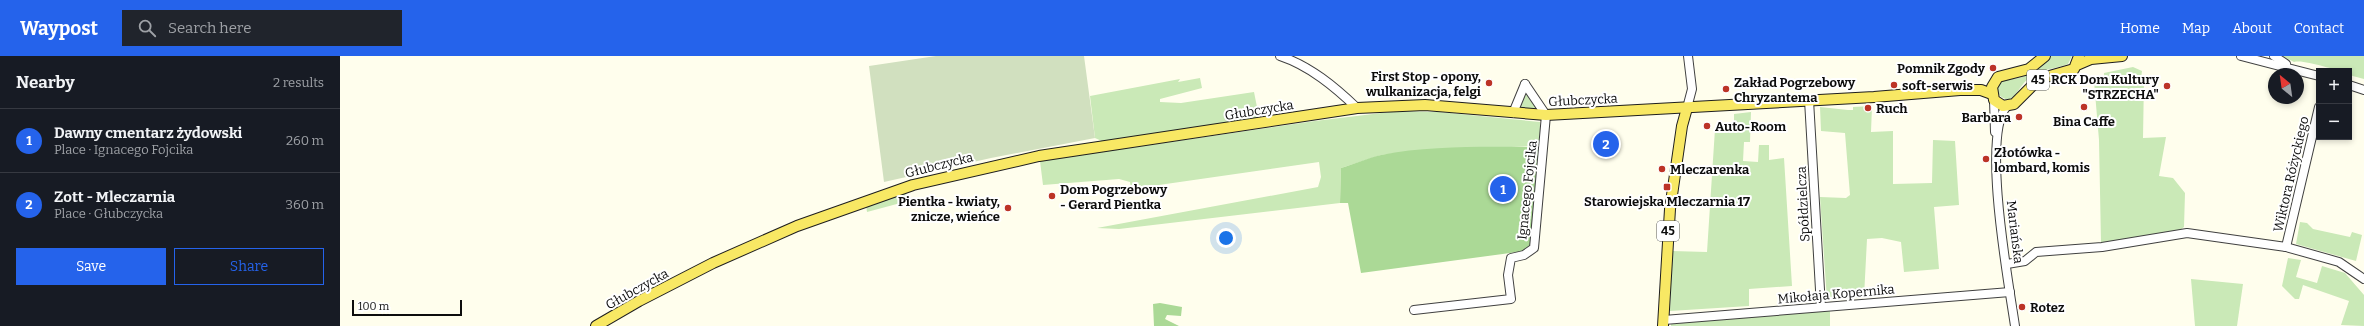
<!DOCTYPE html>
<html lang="en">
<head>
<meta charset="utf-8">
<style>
	:root { --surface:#171b24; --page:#20242c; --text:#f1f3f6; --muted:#9ea1a6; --line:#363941; --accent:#2563eb }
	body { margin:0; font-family:Bitter,serif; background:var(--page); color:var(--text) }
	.controls { position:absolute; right:12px; top:12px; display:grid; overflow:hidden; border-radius:0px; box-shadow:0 2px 6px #0003 }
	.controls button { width:36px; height:36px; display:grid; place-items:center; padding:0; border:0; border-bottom:1px solid var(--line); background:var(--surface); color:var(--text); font:20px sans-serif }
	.compass { position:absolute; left:1928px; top:12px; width:36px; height:36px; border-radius:50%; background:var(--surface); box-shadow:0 2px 6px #0003; rotate:331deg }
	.scale { position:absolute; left:12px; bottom:10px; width:110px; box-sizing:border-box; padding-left:4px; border:2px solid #0d0d0d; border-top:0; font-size:11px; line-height:14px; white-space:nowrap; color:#0d0d0d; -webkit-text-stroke:3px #fff; paint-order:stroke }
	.you { position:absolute; left:886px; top:182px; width:14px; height:14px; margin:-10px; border:3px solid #fff; border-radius:50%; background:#1a73e8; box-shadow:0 0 0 6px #1a73e833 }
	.badge { display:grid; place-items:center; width:26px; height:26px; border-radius:50%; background:var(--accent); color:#fff; font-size:13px; font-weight:700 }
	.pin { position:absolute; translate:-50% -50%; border:2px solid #fff; box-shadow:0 1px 4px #0006 }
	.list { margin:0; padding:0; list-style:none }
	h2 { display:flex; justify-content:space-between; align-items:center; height:52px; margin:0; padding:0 16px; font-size:17px }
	h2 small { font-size:13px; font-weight:400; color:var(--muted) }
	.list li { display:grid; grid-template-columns:26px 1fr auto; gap:12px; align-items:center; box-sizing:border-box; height:64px; padding:0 16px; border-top:1px solid var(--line) }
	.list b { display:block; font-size:15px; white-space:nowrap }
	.list p { margin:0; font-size:13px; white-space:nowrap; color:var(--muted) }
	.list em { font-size:13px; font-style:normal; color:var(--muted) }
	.actions { display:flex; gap:8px; padding:12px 16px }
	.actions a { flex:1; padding:9px 0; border:1px solid var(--accent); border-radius:0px; text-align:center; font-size:14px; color:var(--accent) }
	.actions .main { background:var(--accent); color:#fff }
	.icon { flex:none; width:22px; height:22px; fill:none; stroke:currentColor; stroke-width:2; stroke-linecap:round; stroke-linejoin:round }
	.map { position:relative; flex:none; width:2024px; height:270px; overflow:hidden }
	header { display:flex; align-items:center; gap:24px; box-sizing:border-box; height:56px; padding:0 20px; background:var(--accent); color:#fff }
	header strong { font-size:19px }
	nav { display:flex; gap:22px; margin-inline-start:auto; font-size:14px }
	.search { width:280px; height:36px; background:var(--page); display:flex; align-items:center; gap:10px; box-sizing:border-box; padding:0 14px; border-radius:0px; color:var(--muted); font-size:15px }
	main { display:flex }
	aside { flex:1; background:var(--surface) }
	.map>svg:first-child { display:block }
	.green { fill:#cae9b7 }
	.forest { fill:#abd996 }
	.cemetery { fill:#d1e0bf }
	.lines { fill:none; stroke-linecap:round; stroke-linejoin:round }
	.minor-casing { stroke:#404040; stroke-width:10 }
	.major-casing { stroke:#1e1e1e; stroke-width:12 }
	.minor { stroke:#fff; stroke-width:8 }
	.major { stroke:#f8e864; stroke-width:10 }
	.poi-dot { fill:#bc3326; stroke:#fff; stroke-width:1.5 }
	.labels { text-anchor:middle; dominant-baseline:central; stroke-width:4; stroke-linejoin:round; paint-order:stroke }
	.shield { fill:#fff; stroke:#565656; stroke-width:1 }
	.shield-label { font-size:12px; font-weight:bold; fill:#0d0d0d }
	.poi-label { font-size:13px; font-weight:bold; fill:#0d0d0d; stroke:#fff; text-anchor:start }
	.street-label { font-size:13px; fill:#0d0d0d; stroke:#fff }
</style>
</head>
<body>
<header>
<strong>Waypost</strong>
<div class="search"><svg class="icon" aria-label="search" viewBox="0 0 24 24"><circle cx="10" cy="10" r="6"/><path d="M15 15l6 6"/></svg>Search here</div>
<nav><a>Home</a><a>Map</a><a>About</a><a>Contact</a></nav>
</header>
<main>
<aside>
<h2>Nearby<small>2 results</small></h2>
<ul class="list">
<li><span class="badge">1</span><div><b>Dawny cmentarz żydowski</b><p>Place · Ignacego Fojcika</p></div><em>260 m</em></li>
<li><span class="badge">2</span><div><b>Zott - Mleczarnia</b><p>Place · Głubczycka</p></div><em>360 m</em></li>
</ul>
<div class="actions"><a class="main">Save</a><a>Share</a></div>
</aside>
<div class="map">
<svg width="2024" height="270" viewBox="0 0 2024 270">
	<rect width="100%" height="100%" fill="#fffeed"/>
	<!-- green -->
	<g class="green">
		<path d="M1711,0H1732L1728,8C1715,13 1700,13 1688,23C1682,27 1675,42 1669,43C1663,44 1659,39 1656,35L1658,28C1665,22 1674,24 1682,21C1694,17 1703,9 1711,0Z"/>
		<path d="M1942,0H2024V23L2009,19V15C1993,15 1965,3 1954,6Z"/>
		<polygon points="1793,11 1802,15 1801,22 1780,23 1804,23 1803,82 1826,81 1819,120 1833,122 1845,137 1844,171 1839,175 1761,187 1759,84 1776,83 1759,84 1754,25 1764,24 1764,17"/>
		<polygon points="860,22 862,32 820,43 820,46 841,47 914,36 918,56 915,63 764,86 755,82 750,40 840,23 838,26"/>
		<polygon points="1186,37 1196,52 1195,55 1181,54 1179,52"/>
		<polygon points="1532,50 1531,76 1553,75 1553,128 1592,127 1593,84 1615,85 1619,149 1594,151 1599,213 1564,216 1561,186 1542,182 1527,183 1524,241 1487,244 1480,141 1506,142 1510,139 1505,77 1481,75 1480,51 1508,54 1513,54 1513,51"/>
		<polygon points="1058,55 1099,56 1200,66 1200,90 1082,94 1041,99 1001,112 1000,147 779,173 757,172 978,131 981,121 979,106 791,133 790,126 779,123 703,129 700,105 975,65"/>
		<polygon points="1411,56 1410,86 1404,86 1403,105 1418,106 1419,89 1429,89 1429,104 1444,102 1452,230 1409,233 1409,250 1330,255 1332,195 1367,196 1375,73 1394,72 1394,58"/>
		<polygon points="566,133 568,145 527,156 526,149"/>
		<polygon points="1960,166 1967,167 1973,173 2010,181 2012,176 2022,179 2016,205 1956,188"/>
		<polygon points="1948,202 1961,204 1956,221 1977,227 1982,210 2005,217 2024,239 2024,270 2001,269 2009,245 1963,229 1959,243 1955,243 1942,230"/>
		<polygon points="1851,223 1903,228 1897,270 1855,270"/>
		<polygon points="1490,254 1490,270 1331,270 1331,268"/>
	</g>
	<!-- forest -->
	<g class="forest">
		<path d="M1200,91L1191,191L1185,195L1021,217L1008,147H1000L1001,112C1014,108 1028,102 1041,99C1093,89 1148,91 1200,91Z"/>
		<polygon points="820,247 842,251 841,260 827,259 825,263 839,270 814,270 813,248"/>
	</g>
	<!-- cemetery -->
	<polygon class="cemetery" points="596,0 744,0 755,82 651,102 544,126 529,10"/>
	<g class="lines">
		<defs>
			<g id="minor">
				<path d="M940,0C970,10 995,31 1017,52"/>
				<polyline points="1901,0 1979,20"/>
				<polyline points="1934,0 1946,8"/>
				<polyline points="2009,29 2024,34"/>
				<polyline points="1469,44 1481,251"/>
				<polyline points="1654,44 1655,76"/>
				<path d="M1667,50C1641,78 1669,229 1675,270"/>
				<polyline points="1347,52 1352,33 1348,0"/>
				<polyline points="1173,57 1185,28"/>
				<polyline points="1946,191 1979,51"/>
				<polyline points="1667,208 1685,205 1696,196 1762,191 1847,177 1946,191 1999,206 2024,223"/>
				<polyline points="1074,254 1171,243 1168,219 1171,202 1184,199 1194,192 1206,59 1185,28"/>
				<polyline points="1324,264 1670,236"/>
			</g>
			<g id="major">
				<polyline points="1705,0 1689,13 1658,21 1652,31 1654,44 1663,50 1674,48 1699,23 1734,13 1739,0"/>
				<polyline points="1737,9 1751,3 1782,0"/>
				<polyline points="256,270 299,245 373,207 457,170 573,129 699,100 1017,52 1085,49 1206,59 1534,41 1620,34 1641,34 1652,38"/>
				<polyline points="1323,270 1330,153 1342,70 1347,52"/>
			</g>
		</defs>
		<!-- minor casing -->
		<use href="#minor" class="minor-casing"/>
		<!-- major casing -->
		<use href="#major" class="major-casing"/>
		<!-- minor -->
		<use href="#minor" class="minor"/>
		<!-- major -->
		<use href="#major" class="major"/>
	</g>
	<!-- markers -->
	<g class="poi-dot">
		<circle cx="1653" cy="12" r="4"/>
		<circle cx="1149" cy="27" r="4"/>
		<circle cx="1554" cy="29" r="4"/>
		<circle cx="1827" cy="30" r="4"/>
		<circle cx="1386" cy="33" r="4"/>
		<circle cx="1744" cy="51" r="4"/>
		<circle cx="1528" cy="52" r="4"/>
		<circle cx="1679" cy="61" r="4"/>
		<circle cx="1367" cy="70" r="4"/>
		<circle cx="1646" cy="103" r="4"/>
		<circle cx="1322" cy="113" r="4"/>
		<rect x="1323" y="127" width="8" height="8" rx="2"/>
		<circle cx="712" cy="140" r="4"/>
		<circle cx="668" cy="152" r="4"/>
		<circle cx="1682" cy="251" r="4"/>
	</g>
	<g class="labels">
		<!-- shield labels -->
		<g class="shield">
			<rect x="1687" y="14" width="22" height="20" rx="3"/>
			<rect x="1317" y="165" width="22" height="20" rx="3"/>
		</g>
		<g class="shield-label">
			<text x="1698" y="24">45</text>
			<text x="1328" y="175">45</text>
		</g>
		<!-- poi labels -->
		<g class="poi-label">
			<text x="1645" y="12" text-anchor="end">Pomnik Zgody</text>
			<text x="1141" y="20" text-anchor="end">First Stop - opony,<tspan x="1141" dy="15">wulkanizacja, felgi</tspan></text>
			<text x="1819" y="23" text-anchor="end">RCK Dom Kultury<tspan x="1819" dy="15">"STRZECHA"</tspan></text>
			<text x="1394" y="26">Zakład Pogrzebowy<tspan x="1394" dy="15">Chryzantema</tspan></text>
			<text x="1562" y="29">soft-serwis</text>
			<text x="1536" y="52">Ruch</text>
			<text x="1671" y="61" text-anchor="end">Barbara</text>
			<text x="1744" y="65" text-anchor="middle">Bina Caffe</text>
			<text x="1375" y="70">Auto-Room</text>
			<text x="1654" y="96">Złotówka -<tspan x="1654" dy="15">lombard, komis</tspan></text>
			<text x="1330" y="113">Mleczarenka</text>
			<text x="720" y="133">Dom Pogrzebowy<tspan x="720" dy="15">- Gerard Pientka</tspan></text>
			<text x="660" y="145" text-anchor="end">Pientka - kwiaty,<tspan x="660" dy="15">znicze, wieńce</tspan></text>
			<text x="1327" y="145" text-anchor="middle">Starowiejska Mleczarnia 17</text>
			<text x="1690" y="251">Rotez</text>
		</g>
		<!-- street labels -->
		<g class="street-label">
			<text transform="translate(1243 44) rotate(-3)">Głubczycka</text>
			<text transform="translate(919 54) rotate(-9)">Głubczycka</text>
			<text transform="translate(599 109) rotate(-14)">Głubczycka</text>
			<text transform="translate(1951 118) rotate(-77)">Wiktora Różyckiego</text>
			<text transform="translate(1187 134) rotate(-84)">Ignacego Fojcika</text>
			<text transform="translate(1463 148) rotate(-93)">Spółdzielcza</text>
			<text transform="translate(1675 176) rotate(83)">Mariańska</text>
			<text transform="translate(297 233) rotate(-29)">Głubczycka</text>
			<text transform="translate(1496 238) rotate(-5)">Mikołaja Kopernika</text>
		</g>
	</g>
</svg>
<div class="controls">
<button>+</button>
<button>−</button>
</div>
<svg class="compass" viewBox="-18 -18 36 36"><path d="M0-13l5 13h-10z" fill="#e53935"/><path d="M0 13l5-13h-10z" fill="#9ea1a6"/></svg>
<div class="scale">100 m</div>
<div class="you"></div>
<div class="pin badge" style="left:1163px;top:133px">1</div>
<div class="pin badge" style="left:1266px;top:88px">2</div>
</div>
</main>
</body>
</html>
